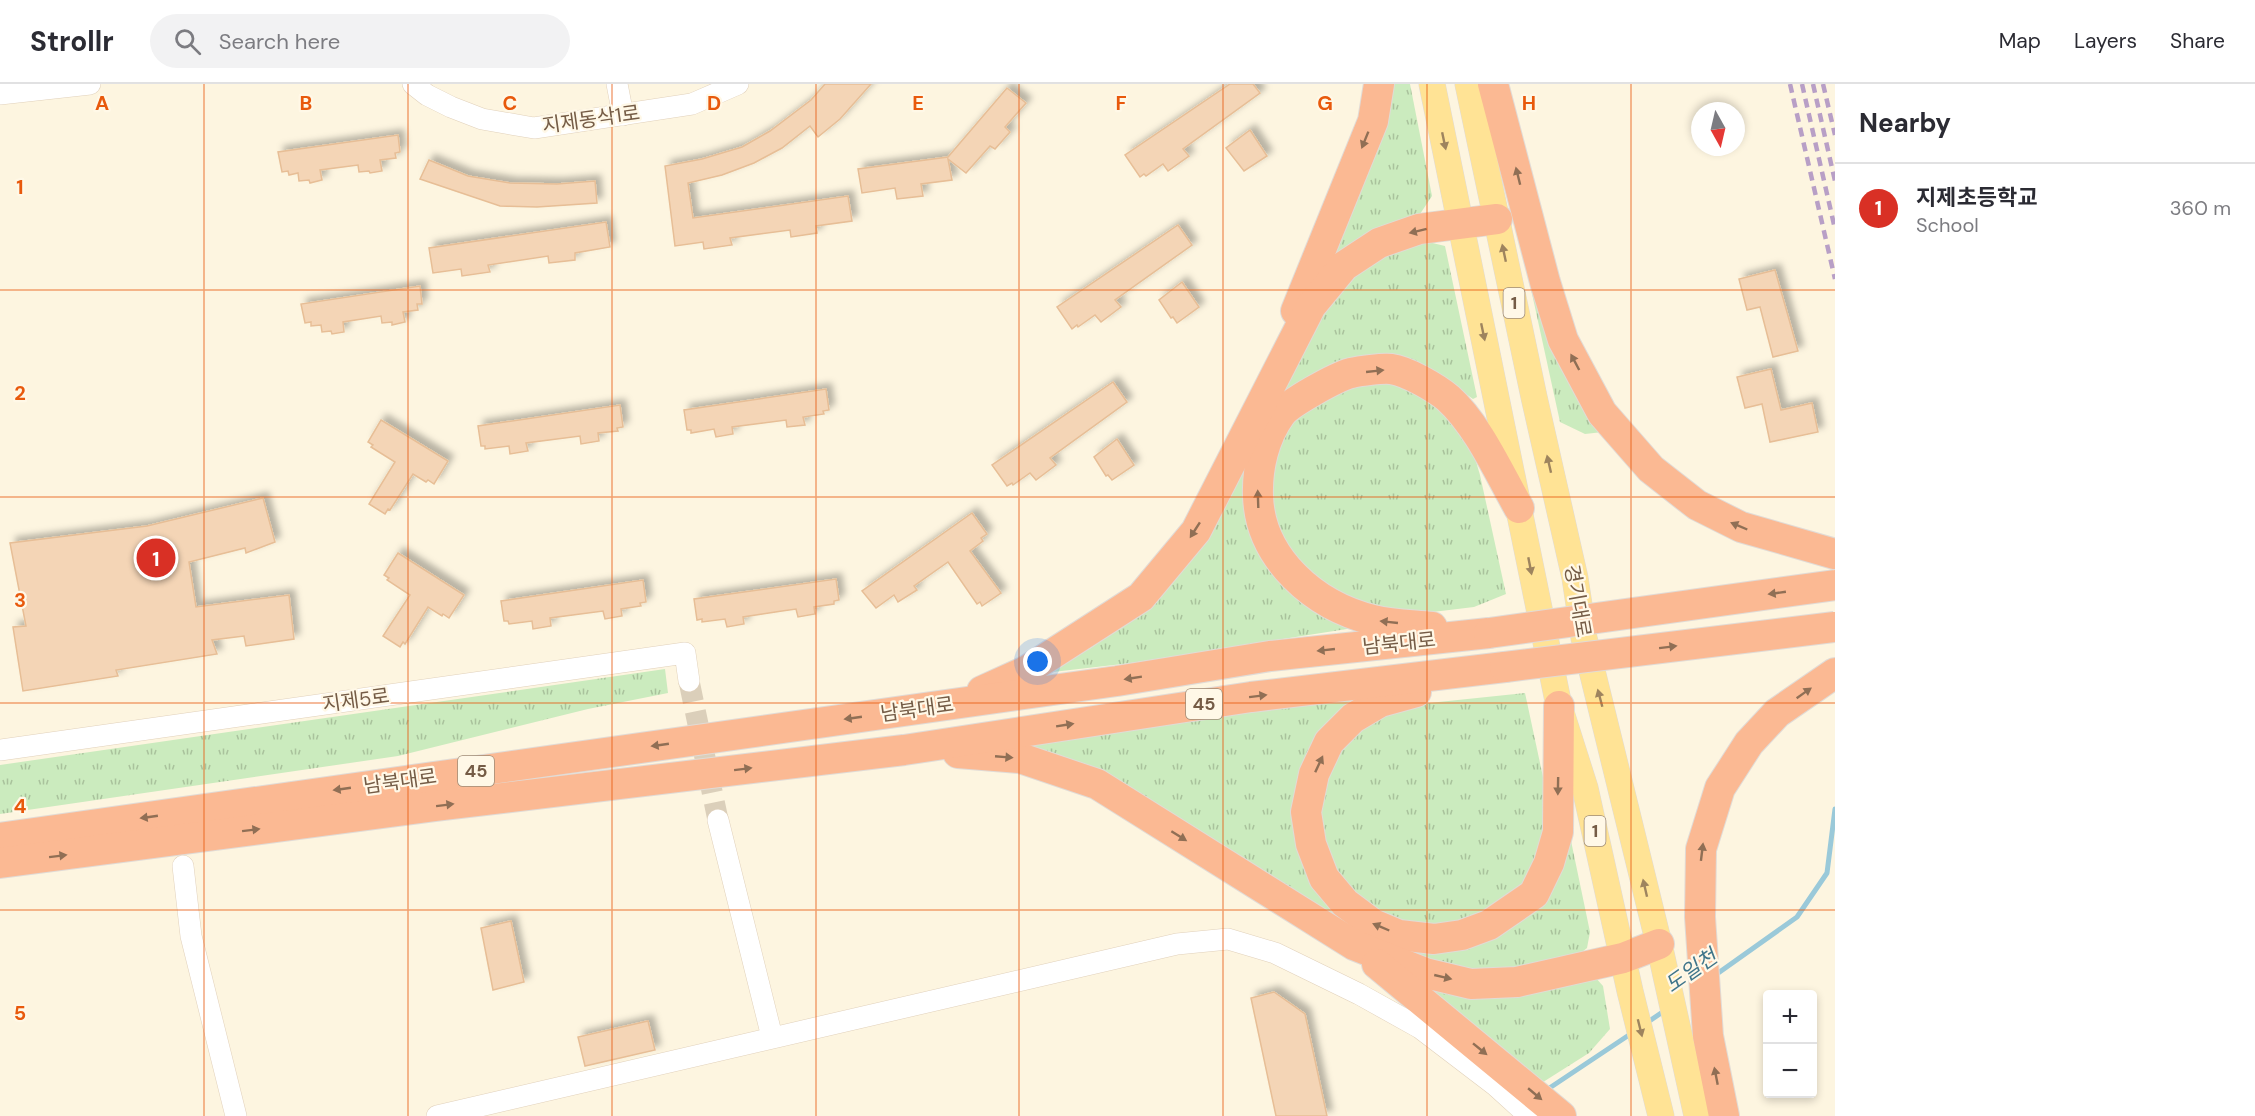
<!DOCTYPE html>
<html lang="en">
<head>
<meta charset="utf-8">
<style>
	:root { --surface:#fff; --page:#f2f2f3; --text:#2b2b33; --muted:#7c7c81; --line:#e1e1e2; --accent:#d93025 }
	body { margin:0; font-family:"DM Sans","Noto Sans KR",sans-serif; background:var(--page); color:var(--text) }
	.controls { position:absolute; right:18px; bottom:18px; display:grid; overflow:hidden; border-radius:6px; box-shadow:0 3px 9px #0003 }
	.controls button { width:54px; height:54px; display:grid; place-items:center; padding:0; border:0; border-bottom:2px solid var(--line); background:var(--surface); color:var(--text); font:30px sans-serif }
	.compass { position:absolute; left:1691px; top:18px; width:54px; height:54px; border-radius:50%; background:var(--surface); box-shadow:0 3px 9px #0003; rotate:172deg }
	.you { position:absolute; left:1038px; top:578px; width:21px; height:21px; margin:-15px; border:4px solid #fff; border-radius:50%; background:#1a73e8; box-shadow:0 0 0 9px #1a73e833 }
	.badge { display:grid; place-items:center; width:39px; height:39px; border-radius:50%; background:var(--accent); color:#fff; font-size:20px; font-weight:700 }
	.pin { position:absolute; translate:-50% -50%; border:3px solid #fff; box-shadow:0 2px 6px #0006 }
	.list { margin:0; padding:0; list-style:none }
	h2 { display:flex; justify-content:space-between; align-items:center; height:78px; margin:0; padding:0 24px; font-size:26px }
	h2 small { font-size:20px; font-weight:400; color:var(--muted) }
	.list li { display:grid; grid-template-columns:39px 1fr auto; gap:18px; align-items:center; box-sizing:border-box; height:90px; padding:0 24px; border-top:2px solid var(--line) }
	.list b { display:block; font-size:22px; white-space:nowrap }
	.list p { margin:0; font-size:20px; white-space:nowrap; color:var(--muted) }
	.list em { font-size:20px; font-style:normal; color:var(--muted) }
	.icon { flex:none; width:33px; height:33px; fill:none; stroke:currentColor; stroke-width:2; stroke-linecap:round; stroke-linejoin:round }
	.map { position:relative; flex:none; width:1835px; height:1032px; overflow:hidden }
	header { display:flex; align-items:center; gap:36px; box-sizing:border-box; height:84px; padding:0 30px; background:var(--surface); border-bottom:2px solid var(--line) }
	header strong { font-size:28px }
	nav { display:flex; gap:33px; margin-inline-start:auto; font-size:21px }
	.search { width:420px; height:54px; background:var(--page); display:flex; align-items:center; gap:15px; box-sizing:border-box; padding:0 21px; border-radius:33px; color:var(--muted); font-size:22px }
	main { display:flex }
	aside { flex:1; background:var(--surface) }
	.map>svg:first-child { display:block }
	.grass { fill:url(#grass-tufts) }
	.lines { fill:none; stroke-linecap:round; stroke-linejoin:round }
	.stream { stroke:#9ac9d9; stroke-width:5 }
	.building { fill:#f4d5b6; stroke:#e7be96; stroke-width:1.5; filter:url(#shadow) }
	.minor-tunnel { stroke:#dbcfba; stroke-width:21; stroke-dasharray:21 10; stroke-linecap:butt }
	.minor-casing { stroke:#e1d1bb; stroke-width:22 }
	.major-casing { stroke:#e1dbd6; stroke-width:27 }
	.highway-casing { stroke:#e1dbd6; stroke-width:32 }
	.minor { stroke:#fff; stroke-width:21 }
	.major { stroke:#ffe395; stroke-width:26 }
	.highway { stroke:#fbb993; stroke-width:30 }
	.rail { stroke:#b89fc6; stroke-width:4.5; stroke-dasharray:9 6; stroke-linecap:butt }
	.highway-bridge-casing { stroke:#e1dbd6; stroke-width:32; stroke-linecap:butt }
	.highway-bridge { stroke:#fbb993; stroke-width:30 }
	.oneway { fill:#906f55 }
	.oneway2 { fill:#9e845e }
	.grid { fill:none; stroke:#e8590c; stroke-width:1.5; stroke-opacity:0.55 }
	.labels { text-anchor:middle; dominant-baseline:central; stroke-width:4.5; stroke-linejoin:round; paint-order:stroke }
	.shield { fill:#fff8e7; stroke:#9e8b76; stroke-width:1.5 }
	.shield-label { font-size:18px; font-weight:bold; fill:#755c46 }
	.street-label { font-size:20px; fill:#755c46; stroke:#fff8e7 }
	.water-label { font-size:21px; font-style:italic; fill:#3f758a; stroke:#fff8e7 }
	.grid-label { font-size:20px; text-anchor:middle; font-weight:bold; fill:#e8590c; stroke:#fff8e7; stroke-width:4.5; stroke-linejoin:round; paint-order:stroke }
</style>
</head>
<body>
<header>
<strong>Strollr</strong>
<div class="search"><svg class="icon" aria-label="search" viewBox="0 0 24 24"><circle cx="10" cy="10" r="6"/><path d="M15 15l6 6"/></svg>Search here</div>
<nav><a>Map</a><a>Layers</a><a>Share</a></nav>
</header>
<main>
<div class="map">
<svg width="1835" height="1032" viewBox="0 0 1835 1032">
	<defs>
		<pattern id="grass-tufts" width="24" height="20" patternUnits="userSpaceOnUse" patternTransform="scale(1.5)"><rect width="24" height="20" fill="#cbebbe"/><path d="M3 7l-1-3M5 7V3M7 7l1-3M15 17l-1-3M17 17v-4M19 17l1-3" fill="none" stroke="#a9c29c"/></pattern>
		<filter id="shadow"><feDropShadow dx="5.5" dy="-5.5" stdDeviation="3" flood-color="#0004"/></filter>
	</defs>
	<rect width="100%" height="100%" fill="#fdf5e0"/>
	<!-- grass -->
	<g class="grass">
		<polygon points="1391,0 1410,0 1432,112 1420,130 1331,181"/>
		<polygon points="1510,109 1603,348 1585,350 1560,338"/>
		<polygon points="1420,156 1445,162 1477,313 1473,315 1456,303 1392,274 1280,321 1255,438 1366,542 1131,579 1044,589 1044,586 1091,564 1119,544 1298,257 1352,184"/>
		<polygon points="1393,293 1417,304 1467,347 1480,391 1506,510 1474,523 1416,530 1343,518 1282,462 1268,404 1281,359 1294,335 1322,312"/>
		<polygon points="665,585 668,609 588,625 398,672 0,730 0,681"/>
		<polygon points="1525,609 1546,707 1549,733 1536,790 1497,826 1437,846 1376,830 1341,795 1329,774 1322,746 1320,722 1331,681 1347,658 1362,642 1388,628 1429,619"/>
		<polygon points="1361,612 1303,687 1349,842 1007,661"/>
		<polygon points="1570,752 1590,848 1587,864 1576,873 1508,889 1441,885 1380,853 1487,857 1518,840 1536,826"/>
		<polygon points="1595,893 1603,902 1610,945 1589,969 1540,1000 1419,899"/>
	</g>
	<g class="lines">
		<!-- stream -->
		<g class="stream">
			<polyline points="1714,892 1797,833 1827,789 1835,725"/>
			<polyline points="1645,940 1667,925"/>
			<polyline points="1545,1007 1632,949"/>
		</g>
	</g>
	<!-- building -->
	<g class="building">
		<polygon points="825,0 871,0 840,35 818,53 810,42 782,64 754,79 722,91 688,99 693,134 848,112 852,137 816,142 817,149 791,153 790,146 730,154 732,161 704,165 703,158 675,162 665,82 702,75 742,63 770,47 811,16"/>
		<polygon points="1230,0 1253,0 1260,9 1183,65 1189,72 1168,87 1163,80 1146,92 1144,90 1140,93 1125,71"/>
		<polygon points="1007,4 1026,19 1005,43 1010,48 995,65 990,62 966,89 948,75 952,96 921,100 923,112 897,115 895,104 862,109 858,85 948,73"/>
		<polygon points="1250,46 1267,72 1244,87 1226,64"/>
		<polygon points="398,51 400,68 395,69 396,74 380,76 382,87 370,89 369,87 359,88 358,81 320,86 322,96 310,99 309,96 299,97 298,89 289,91 288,87 282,88 278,68"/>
		<polygon points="429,76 468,92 510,99 557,100 595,97 597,119 537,123 500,122 420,95"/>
		<polygon points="606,138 610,163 575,169 575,176 549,179 548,172 488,181 490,188 462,192 461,185 433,189 429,164"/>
		<polygon points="1178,141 1192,161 1115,216 1121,223 1101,238 1095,231 1078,243 1077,241 1072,245 1057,223"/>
		<polygon points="1775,186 1798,267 1773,273 1760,223 1747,226 1739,195"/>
		<polygon points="1182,198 1199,223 1177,239 1173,233 1171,234 1159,216"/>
		<polygon points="420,202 422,220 417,220 418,226 403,228 405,238 392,241 392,238 382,239 381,232 343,238 344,248 332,250 331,247 322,248 321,241 311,242 311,238 305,239 301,220"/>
		<polygon points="1771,285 1781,326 1812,319 1818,348 1770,358 1762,320 1745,324 1737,293"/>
		<polygon points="1113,298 1127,318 1050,374 1056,381 1036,396 1030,389 1013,401 1012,399 1007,402 992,381"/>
		<polygon points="826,305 829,326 823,327 824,330 803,333 805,341 787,343 786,336 732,343 733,350 716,353 714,345 691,349 691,346 687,346 684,326"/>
		<polygon points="620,321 623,343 617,344 618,347 598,349 599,357 581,360 580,352 526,359 528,367 510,370 509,362 485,365 485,362 481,362 478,342"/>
		<polygon points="381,336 448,377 434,400 428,396 426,398 413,390 390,426 388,425 385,430 369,420 395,378 371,363 373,361 368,358"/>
		<polygon points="1117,355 1134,381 1112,396 1108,391 1106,392 1094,373"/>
		<polygon points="263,414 275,458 246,469 245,464 189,478 196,523 289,511 294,555 246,562 244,552 212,556 217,570 116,586 118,592 23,607 13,543 26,542 10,459 147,442"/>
		<polygon points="972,429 987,450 981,454 983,457 970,467 1001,509 982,522 980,518 977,520 948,478 914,502 917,506 898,518 894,511 876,524 862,507"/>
		<polygon points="398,469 464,511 449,534 443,530 442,532 428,523 405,560 403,558 400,563 383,552 410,511 387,496 389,494 384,491"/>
		<polygon points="836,495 839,516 834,517 834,520 814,523 815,530 798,533 796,525 782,527 743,533 744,540 727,543 725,535 702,538 702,535 697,536 694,515"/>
		<polygon points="643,496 646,518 640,519 641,522 621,525 622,532 605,535 603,527 550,534 551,542 533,545 532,537 509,540 508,537 504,537 501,517"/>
		<polygon points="511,837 524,898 493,906 481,844"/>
		<polygon points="1274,908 1305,930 1327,1032 1276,1032 1251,914"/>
		<polygon points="648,937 655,966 585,982 578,953"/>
	</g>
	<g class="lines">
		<!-- minor-tunnel -->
		<polyline class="minor-tunnel" points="689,597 718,736"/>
		<defs>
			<g id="minor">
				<polyline points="413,0 427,11 451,23 482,35 534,44 692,20 738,0"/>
				<polyline points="617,0 623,31"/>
				<polyline points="0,10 90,0"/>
				<polyline points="0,666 685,569 689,597"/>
				<polyline points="718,736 772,953"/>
				<polyline points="183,782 191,852 236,1032"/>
				<polyline points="437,1032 1177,860 1228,855 1275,869 1359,910 1420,944 1496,1002 1529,1032"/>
			</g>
			<g id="major">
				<polyline points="1432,0 1559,622 1585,704 1630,907 1661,1032"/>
				<polyline points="1468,0 1534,313 1575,494 1584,554 1659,860 1697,1032"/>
			</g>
			<g id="highway">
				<polyline points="1493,0 1545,198 1563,256 1602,329 1651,385 1697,421 1741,443 1835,470"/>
				<polyline points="1296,227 1373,37 1379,0"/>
				<path d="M1432,543C1413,541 1392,541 1373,536C1315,522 1260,475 1258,412C1257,385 1264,353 1281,330C1289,319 1336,293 1351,289C1360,287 1382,284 1391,285C1407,287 1436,304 1448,314C1478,341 1499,389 1519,424"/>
				<polyline points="982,607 1026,587 1141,513 1196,447 1311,222 1344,182 1379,159 1419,145 1497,135"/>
				<polyline points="1416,608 1380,618 1353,634 1329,658 1314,690 1306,728 1311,760 1324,794 1345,819 1373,840 1399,851 1434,855 1462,851 1489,841 1534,810 1549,779 1558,748 1559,622"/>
				<polyline points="958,669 1020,674 1097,700 1354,861 1425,889 1471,900 1517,898 1623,874 1659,860"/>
				<polyline points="0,754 1117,597 1270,572 1489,549"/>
				<polyline points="0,779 436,722 904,666 1251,613 1505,583"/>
				<polyline points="1377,880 1561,1032"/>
				<polyline points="1724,1032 1708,952 1700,833 1701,765 1720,704 1749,659 1777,629 1835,589"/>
			</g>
		</defs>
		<!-- minor casing -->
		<use href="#minor" class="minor-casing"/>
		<!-- major casing -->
		<use href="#major" class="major-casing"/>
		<!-- highway casing -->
		<use href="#highway" class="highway-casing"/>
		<!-- minor -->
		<use href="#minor" class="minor"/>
		<!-- major -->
		<use href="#major" class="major"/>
		<!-- highway -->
		<use href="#highway" class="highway"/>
		<!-- rail -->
		<g class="rail">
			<polyline points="1790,0 1835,195"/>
			<polyline points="1802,0 1835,145"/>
			<polyline points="1813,0 1835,97"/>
			<polyline points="1823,0 1835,51"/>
		</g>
		<defs>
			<g id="highway-bridge">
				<polyline points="1489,549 1835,501"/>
				<polyline points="1505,583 1835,543"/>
			</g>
		</defs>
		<!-- highway-bridge casing -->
		<use href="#highway-bridge" class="highway-bridge-casing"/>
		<!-- highway-bridge -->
		<use href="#highway-bridge" class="highway-bridge"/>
	</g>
	<!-- one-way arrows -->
	<defs><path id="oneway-solid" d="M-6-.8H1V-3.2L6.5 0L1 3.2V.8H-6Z" transform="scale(1.5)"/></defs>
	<g class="oneway">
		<use href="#oneway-solid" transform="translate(1365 56) rotate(112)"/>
		<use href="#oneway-solid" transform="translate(1518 92) rotate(-104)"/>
		<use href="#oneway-solid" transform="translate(1418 147) rotate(166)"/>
		<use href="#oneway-solid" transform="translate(1575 278) rotate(-118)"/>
		<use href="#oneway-solid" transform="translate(1375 287) rotate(-6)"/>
		<use href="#oneway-solid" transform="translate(1258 415) rotate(-92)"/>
		<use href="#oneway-solid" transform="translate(1739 442) rotate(-157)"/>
		<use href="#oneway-solid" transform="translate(1195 446) rotate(123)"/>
		<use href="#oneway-solid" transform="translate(1777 509) rotate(172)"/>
		<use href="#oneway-solid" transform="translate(1389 538) rotate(-174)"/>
		<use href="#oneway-solid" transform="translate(1668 563) rotate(-7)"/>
		<use href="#oneway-solid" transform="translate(1326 566) rotate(174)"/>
		<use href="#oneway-solid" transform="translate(1133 594) rotate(171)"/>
		<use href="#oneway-solid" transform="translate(1804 609) rotate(-35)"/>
		<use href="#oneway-solid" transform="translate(1258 612) rotate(-7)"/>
		<use href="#oneway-solid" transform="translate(853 634) rotate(172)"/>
		<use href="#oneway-solid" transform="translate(1065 641) rotate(-9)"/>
		<use href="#oneway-solid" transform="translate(660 661) rotate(172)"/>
		<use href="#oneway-solid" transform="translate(1004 673) rotate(5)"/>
		<use href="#oneway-solid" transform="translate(1319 680) rotate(-65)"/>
		<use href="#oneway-solid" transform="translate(743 685) rotate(-7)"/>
		<use href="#oneway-solid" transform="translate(1558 702) rotate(91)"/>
		<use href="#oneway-solid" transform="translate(342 705) rotate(172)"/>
		<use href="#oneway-solid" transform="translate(445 721) rotate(-7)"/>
		<use href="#oneway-solid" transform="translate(149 733) rotate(172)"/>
		<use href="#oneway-solid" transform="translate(251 746) rotate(-7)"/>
		<use href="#oneway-solid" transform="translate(1179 752) rotate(32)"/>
		<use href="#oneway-solid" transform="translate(1702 768) rotate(-83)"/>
		<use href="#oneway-solid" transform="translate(58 772) rotate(-7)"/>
		<use href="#oneway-solid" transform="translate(1381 843) rotate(-157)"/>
		<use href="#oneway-solid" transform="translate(1443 893) rotate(13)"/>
		<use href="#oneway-solid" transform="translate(1480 965) rotate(39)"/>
		<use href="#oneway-solid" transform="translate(1716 992) rotate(-101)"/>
		<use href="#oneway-solid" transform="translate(1535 1010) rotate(40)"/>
	</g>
	<g class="oneway2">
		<use href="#oneway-solid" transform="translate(1444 57) rotate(78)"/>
		<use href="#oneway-solid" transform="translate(1504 169) rotate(-102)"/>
		<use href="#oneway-solid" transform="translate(1483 248) rotate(78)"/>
		<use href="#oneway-solid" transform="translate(1549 380) rotate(-103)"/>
		<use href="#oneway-solid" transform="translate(1530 482) rotate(79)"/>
		<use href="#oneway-solid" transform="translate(1600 614) rotate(-105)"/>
		<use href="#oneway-solid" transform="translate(1645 804) rotate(-103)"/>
		<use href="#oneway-solid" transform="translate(1640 944) rotate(76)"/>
	</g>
	<!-- grid -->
	<path class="grid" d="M204,0V1032M408,0V1032M612,0V1032M816,0V1032M1019,0V1032M1223,0V1032M1427,0V1032M1631,0V1032M0,206H1835M0,413H1835M0,619H1835M0,826H1835"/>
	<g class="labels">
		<!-- shield labels -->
		<g class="shield">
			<rect x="1503.5" y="204" width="21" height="30" rx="4.5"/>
			<rect x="1186" y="605" width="36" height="30" rx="4.5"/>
			<rect x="458" y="672" width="36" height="30" rx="4.5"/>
			<rect x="1584.5" y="732" width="21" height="30" rx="4.5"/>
		</g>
		<g class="shield-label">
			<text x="1514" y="219">1</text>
			<text x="1204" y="620">45</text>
			<text x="476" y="687">45</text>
			<text x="1595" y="747">1</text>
		</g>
		<!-- street labels -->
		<g class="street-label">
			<text transform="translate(591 35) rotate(-8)">지제동삭1로</text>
			<text transform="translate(1578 517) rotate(80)">경기대로</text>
			<text transform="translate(1399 559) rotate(-6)">남북대로</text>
			<text transform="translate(356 616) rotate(-8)">지제5로</text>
			<text transform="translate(917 625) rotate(-8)">남북대로</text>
			<text transform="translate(400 697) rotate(-8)">남북대로</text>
		</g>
		<!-- water labels -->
		<g class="water-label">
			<text transform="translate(1691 887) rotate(-35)">도일천</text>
		</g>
	</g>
	<g class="grid-label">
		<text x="102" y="26">A</text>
		<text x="306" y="26">B</text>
		<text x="510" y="26">C</text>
		<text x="714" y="26">D</text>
		<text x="918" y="26">E</text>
		<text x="1121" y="26">F</text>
		<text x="1325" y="26">G</text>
		<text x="1529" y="26">H</text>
		<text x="20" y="110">1</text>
		<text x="20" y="316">2</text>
		<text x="20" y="523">3</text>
		<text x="20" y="729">4</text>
		<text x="20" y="936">5</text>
	</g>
</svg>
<div class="controls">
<button>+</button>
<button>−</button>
</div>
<svg class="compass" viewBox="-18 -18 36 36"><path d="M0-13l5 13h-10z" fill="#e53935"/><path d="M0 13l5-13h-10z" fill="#7c7c81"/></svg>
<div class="you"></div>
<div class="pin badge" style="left:156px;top:474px">1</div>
</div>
<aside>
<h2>Nearby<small></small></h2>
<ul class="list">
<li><span class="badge">1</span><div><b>지제초등학교</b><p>School</p></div><em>360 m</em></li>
</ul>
</aside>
</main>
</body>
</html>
